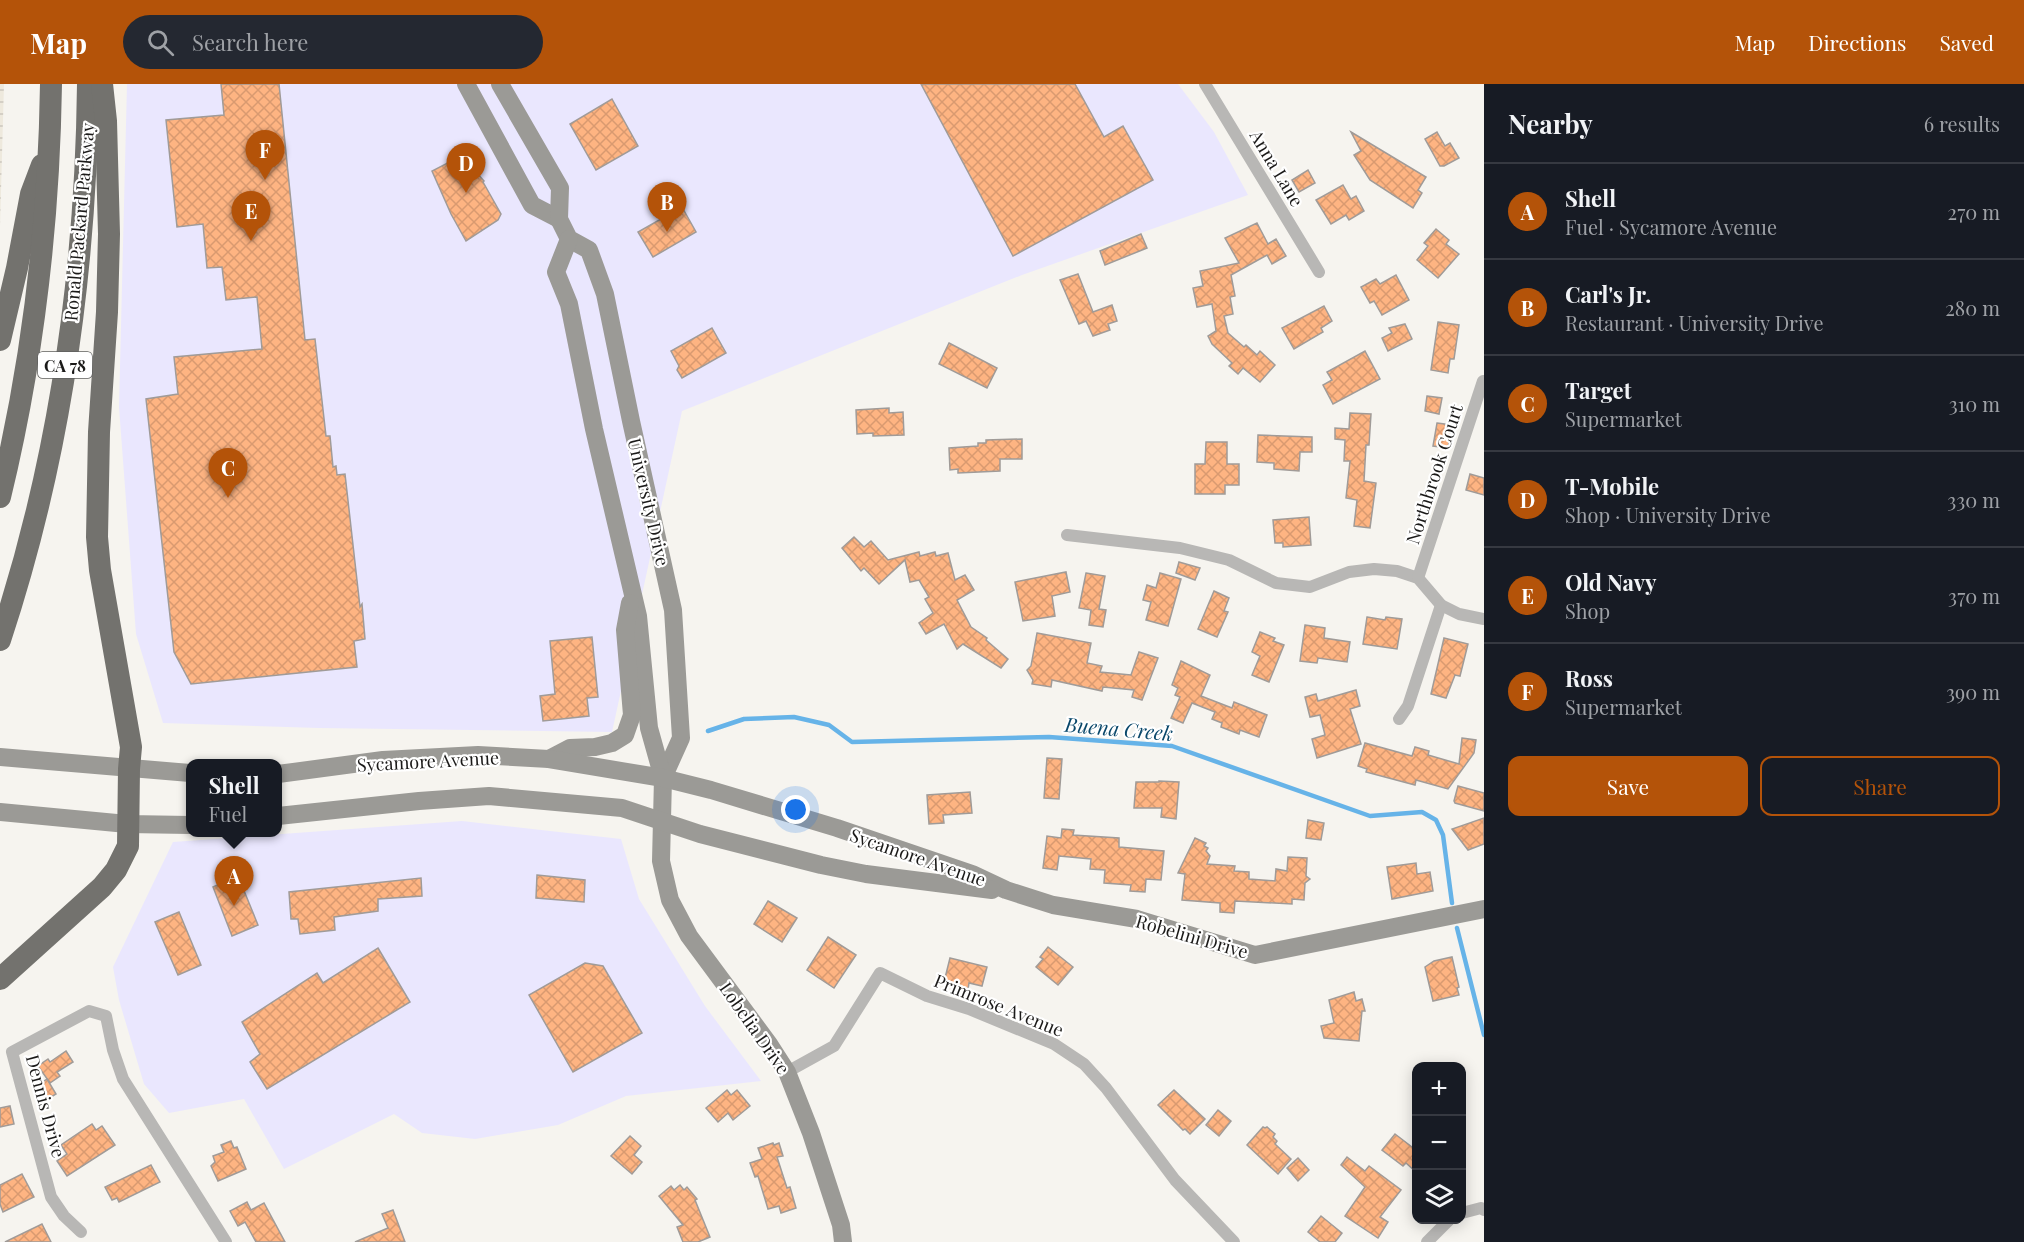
<!DOCTYPE html>
<html lang="en">
<head>
<meta charset="utf-8">
<style>
	:root { --surface:#171b24; --page:#242831; --text:#f1f3f6; --muted:#9ea1a6; --line:#363941; --accent:#b45309 }
	body { margin:0; font-family:"Playfair Display",serif; background:var(--page); color:var(--text) }
	.controls { position:absolute; right:18px; bottom:18px; display:grid; overflow:hidden; border-radius:12px; box-shadow:0 3px 15px #0003 }
	.controls button { width:54px; height:54px; display:grid; place-items:center; padding:0; border:0; border-bottom:2px solid var(--line); background:var(--surface); color:var(--text); font:30px sans-serif }
	.you { position:absolute; left:796px; top:726px; width:21px; height:21px; margin:-15px; border:4px solid #fff; border-radius:50%; background:#1a73e8; box-shadow:0 0 0 9px #1a73e833 }
	.badge { display:grid; place-items:center; width:39px; height:39px; border-radius:50%; background:var(--accent); color:#fff; font-size:20px; font-weight:700 }
	.pin { position:absolute; translate:-50% -50px; filter:drop-shadow(0 2px 3px #0008) }
	.pin::after { content:''; position:absolute; top:32px; width:21px; height:18px; background:inherit; clip-path:polygon(0 0,100% 0,50% 100%) }
	.popup { position:absolute; left:186px; top:675px; width:96px; height:78px; box-sizing:border-box; display:grid; place-content:center; border-radius:12px; background:var(--surface); filter:drop-shadow(0 2px 4px #0005); font-size:20px; white-space:nowrap; color:var(--muted) }
	.popup b { font-size:22px; color:var(--text) }
	.popup::after { content:''; position:absolute; left:50%; top:100%; margin-left:-12px; border:12px solid transparent; border-top-color:var(--surface) }
	.list { margin:0; padding:0; list-style:none }
	h2 { display:flex; justify-content:space-between; align-items:center; height:78px; margin:0; padding:0 24px; font-size:26px }
	h2 small { font-size:20px; font-weight:400; color:var(--muted) }
	.list li { display:grid; grid-template-columns:39px 1fr auto; gap:18px; align-items:center; box-sizing:border-box; height:96px; padding:0 24px; border-top:2px solid var(--line) }
	.list b { display:block; font-size:22px; white-space:nowrap }
	.list p { margin:0; font-size:20px; white-space:nowrap; color:var(--muted) }
	.list em { font-size:20px; font-style:normal; color:var(--muted) }
	.actions { display:flex; gap:12px; padding:18px 24px }
	.actions a { flex:1; padding:14px 0; border:2px solid var(--accent); border-radius:12px; text-align:center; font-size:21px; color:var(--accent) }
	.actions .main { background:var(--accent); color:#fff }
	.icon { flex:none; width:33px; height:33px; fill:none; stroke:currentColor; stroke-width:2; stroke-linecap:round; stroke-linejoin:round }
	.map { position:relative; flex:none; width:1484px; height:1158px; overflow:hidden }
	header { display:flex; align-items:center; gap:36px; box-sizing:border-box; height:84px; padding:0 30px; background:var(--accent); color:#fff }
	header strong { font-size:28px }
	nav { display:flex; gap:33px; margin-inline-start:auto; font-size:21px }
	.search { width:420px; height:54px; background:var(--page); display:flex; align-items:center; gap:15px; box-sizing:border-box; padding:0 21px; border-radius:33px; color:var(--muted); font-size:22px }
	main { display:flex }
	aside { flex:1; background:var(--surface) }
	.map>svg:first-child { display:block }
	.commercial { fill:#eae7fe }
	.industrial { fill:url(#industrial-grid) }
	.lines { fill:none; stroke-linecap:round; stroke-linejoin:round }
	.stream { stroke:#66b3e8; stroke-width:4.5 }
	.building { fill:url(#building-cross-hatch); stroke:#a09b98; stroke-width:1.5 }
	.street { stroke:#b8b7b5; stroke-width:12 }
	.secondary { stroke:#9b9a96; stroke-width:18 }
	.highway { stroke:#73726e; stroke-width:22 }
	.labels { text-anchor:middle; dominant-baseline:central; stroke-width:4.5; stroke-linejoin:round; paint-order:stroke }
	.shield { fill:#fff; stroke:#5f5f5e; stroke-width:1.5 }
	.shield-label { font-size:16px; font-weight:bold; fill:#1b1a19 }
	.street-label { font-size:18px; fill:#1b1a19; stroke:#fff }
	.water-label { font-size:20px; font-style:italic; fill:#09476a; stroke:#fff }
</style>
</head>
<body>
<header>
<strong>Map</strong>
<div class="search"><svg class="icon" aria-label="search" viewBox="0 0 24 24"><circle cx="10" cy="10" r="6"/><path d="M15 15l6 6"/></svg>Search here</div>
<nav><a>Map</a><a>Directions</a><a>Saved</a></nav>
</header>
<main>
<div class="map">
<svg width="1484" height="1158" viewBox="0 0 1484 1158">
	<defs>
		<pattern id="industrial-grid" width="8" height="8" patternUnits="userSpaceOnUse" patternTransform="scale(1.5)"><rect width="8" height="8" fill="#eee9dd"/><path d="M0 4h8M4 0v8" fill="none" stroke="#ccc7bd"/></pattern>
		<pattern id="building-cross-hatch" width="8" height="8" patternUnits="userSpaceOnUse" patternTransform="scale(1.5)"><rect width="8" height="8" fill="#feb482"/><path d="M0 0l8 8M0 8l8-8" fill="none" stroke="#d99a70"/></pattern>
	</defs>
	<rect width="100%" height="100%" fill="#f6f4ef"/>
	<!-- commercial -->
	<g class="commercial">
		<polygon points="127,0 1178,0 1214,48 1248,111 1022,191 682,327 612,648 319,644 163,639 136,550 119,323"/>
		<polygon points="462,737 621,755 639,815 705,922 761,997 626,1012 558,1041 475,1055 422,1049 394,1030 284,1085 244,1015 169,1029 144,1000 119,916 113,883 173,758"/>
	</g>
	<!-- industrial -->
	<polygon class="industrial" points="0,0 4,0 0,143"/>
	<g class="lines">
		<!-- stream -->
		<g class="stream">
			<polyline points="708,647 744,635 794,633 829,641 852,658 1049,653 1172,662 1370,732 1422,728 1436,736 1443,751 1452,819"/>
			<polyline points="1457,844 1484,951"/>
		</g>
	</g>
	<!-- building -->
	<g class="building">
		<polygon points="221,0 279,0 305,256 315,255 326,352 330,352 333,383 336,382 337,391 345,390 360,523 362,520 365,555 354,557 357,583 191,600 174,568 146,315 178,310 174,273 262,265 257,213 226,216 222,183 207,184 203,140 177,143 166,36 224,31"/>
		<polygon points="921,0 1075,0 1104,53 1123,42 1153,96 1013,172"/>
		<polygon points="612,15 638,62 596,86 570,40"/>
		<polygon points="1351,48 1426,93 1418,106 1422,109 1413,124 1370,96 1354,71 1361,67"/>
		<polygon points="1437,48 1445,62 1450,59 1459,74 1444,82 1440,82 1425,55"/>
		<polygon points="469,68 479,85 476,88 484,97 483,98 501,130 498,136 466,157 451,130 432,87"/>
		<polygon points="1308,86 1315,99 1299,108 1292,96"/>
		<polygon points="1343,101 1351,115 1356,112 1364,127 1349,136 1346,131 1331,140 1316,116"/>
		<polygon points="682,123 696,148 653,173 638,148"/>
		<polygon points="1257,139 1268,160 1276,155 1286,172 1272,180 1267,171 1231,191 1235,212 1230,213 1233,230 1224,232 1228,249 1244,263 1246,261 1257,271 1260,267 1275,281 1260,298 1243,284 1238,290 1229,282 1232,279 1212,260 1208,252 1216,247 1212,220 1197,223 1193,204 1203,202 1200,187 1239,179 1225,154"/>
		<polygon points="1436,145 1449,156 1446,160 1459,170 1438,194 1417,176 1428,162 1424,159"/>
		<polygon points="1141,150 1147,164 1105,181 1100,167"/>
		<polygon points="1078,190 1093,228 1112,221 1117,237 1108,240 1110,246 1093,252 1086,237 1079,240 1060,196"/>
		<polygon points="1396,191 1409,216 1382,231 1374,217 1370,219 1361,203 1376,195 1380,200"/>
		<polygon points="1324,222 1332,237 1321,244 1323,248 1294,265 1282,244"/>
		<polygon points="1438,238 1459,241 1454,275 1450,275 1448,289 1431,286"/>
		<polygon points="1405,240 1412,255 1388,267 1382,254 1392,249 1389,244"/>
		<polygon points="712,244 726,269 682,294 677,286 679,282 671,267"/>
		<polygon points="949,259 997,284 987,304 939,280"/>
		<polygon points="1365,267 1380,295 1333,320 1323,301 1332,296 1327,288"/>
		<polygon points="1427,312 1442,314 1439,330 1425,327"/>
		<polygon points="889,324 889,329 903,328 904,351 873,352 873,349 857,350 856,326"/>
		<polygon points="1350,329 1371,330 1369,361 1366,361 1364,397 1376,399 1370,444 1354,442 1357,416 1346,414 1350,377 1344,377 1345,356 1335,355 1335,344 1349,345"/>
		<polygon points="1437,339 1452,341 1448,364 1433,362"/>
		<polygon points="1258,351 1312,353 1312,368 1300,368 1299,387 1274,385 1274,379 1257,378"/>
		<polygon points="1022,355 1022,375 1000,375 1000,387 958,389 958,385 950,386 949,364 978,362 978,359 986,359 986,356"/>
		<polygon points="1206,358 1227,358 1227,380 1239,380 1239,401 1225,401 1225,410 1195,410 1195,380 1205,380"/>
		<polygon points="1470,390 1484,394 1484,411 1466,406"/>
		<polygon points="1309,433 1311,461 1283,463 1283,459 1275,459 1273,436"/>
		<polygon points="854,453 864,463 871,457 888,476 919,468 920,472 935,468 936,472 948,469 955,496 965,491 974,506 957,516 971,543 987,554 986,556 1008,575 1001,584 963,560 957,565 944,540 926,550 919,539 933,529 925,515 929,513 919,496 910,498 905,476 879,500 864,484 861,487 842,464"/>
		<polygon points="1179,478 1200,484 1195,496 1176,489"/>
		<polygon points="1066,488 1070,508 1052,512 1055,532 1023,537 1015,498"/>
		<polygon points="1086,489 1105,492 1099,525 1106,526 1103,543 1089,541 1091,526 1079,524"/>
		<polygon points="1160,489 1181,495 1168,542 1146,536 1151,518 1143,516 1147,501 1156,504"/>
		<polygon points="1214,507 1229,514 1224,527 1228,528 1217,553 1198,545"/>
		<polygon points="1367,533 1385,536 1386,533 1402,535 1397,565 1363,560"/>
		<polygon points="1305,541 1325,544 1324,554 1350,558 1347,578 1318,574 1317,579 1300,577"/>
		<polygon points="1260,548 1275,554 1273,557 1284,561 1269,598 1252,591 1260,572 1252,568"/>
		<polygon points="1037,549 1091,559 1087,579 1102,582 1100,588 1131,591 1139,568 1158,574 1142,616 1132,613 1134,606 1103,603 1102,607 1052,596 1051,603 1032,600 1033,596 1027,586 1031,582"/>
		<polygon points="592,553 598,613 587,614 589,632 543,637 540,612 555,610 550,557"/>
		<polygon points="1444,554 1468,560 1460,592 1455,591 1446,614 1431,610"/>
		<polygon points="1181,577 1210,591 1201,612 1232,624 1234,618 1267,631 1259,653 1240,646 1239,650 1221,643 1222,639 1212,635 1215,628 1192,619 1183,639 1171,634 1180,613 1175,611 1178,604 1172,601"/>
		<polygon points="1356,606 1360,622 1350,625 1361,660 1317,674 1312,655 1325,651 1320,631 1310,633 1305,613 1316,610 1318,617"/>
		<polygon points="1462,654 1476,656 1474,669 1448,705 1416,696 1415,701 1366,688 1367,685 1358,682 1365,659 1412,672 1415,663 1429,667 1428,671 1459,680"/>
		<polygon points="1047,674 1062,675 1059,715 1044,714"/>
		<polygon points="1159,697 1179,698 1176,735 1161,733 1162,724 1134,724 1136,698 1159,698"/>
		<polygon points="1458,702 1484,709 1484,727 1455,719 1454,717"/>
		<polygon points="970,708 972,729 943,731 944,739 929,740 927,711"/>
		<polygon points="1484,734 1484,760 1468,766 1452,745"/>
		<polygon points="1308,736 1324,739 1321,756 1306,754"/>
		<polygon points="1062,745 1074,746 1073,751 1119,754 1119,763 1164,767 1161,796 1146,795 1145,808 1130,807 1131,801 1104,799 1105,786 1090,785 1091,775 1059,772 1057,786 1043,784 1047,752 1061,754"/>
		<polygon points="1195,754 1206,759 1204,762 1208,764 1206,767 1210,772 1207,780 1235,782 1234,787 1249,788 1249,795 1275,797 1276,785 1287,787 1288,773 1307,774 1306,792 1310,795 1305,799 1304,816 1292,815 1292,820 1235,817 1234,829 1220,828 1220,819 1182,816 1185,790 1178,789"/>
		<polygon points="1416,779 1417,790 1430,788 1433,807 1392,815 1387,783"/>
		<polygon points="537,791 585,796 584,818 536,814"/>
		<polygon points="238,792 258,841 232,852 213,803"/>
		<polygon points="421,794 422,812 378,815 378,827 334,833 335,846 300,850 298,835 291,835 289,808"/>
		<polygon points="768,817 797,834 782,858 754,840"/>
		<polygon points="179,828 201,881 178,891 155,838"/>
		<polygon points="828,853 856,871 834,904 807,886"/>
		<polygon points="1048,863 1073,883 1058,901 1036,883 1043,875 1040,873"/>
		<polygon points="378,864 410,918 267,1005 250,978 260,970 242,938 317,889 323,899"/>
		<polygon points="1452,873 1459,903 1457,904 1459,911 1433,917 1425,883 1434,877"/>
		<polygon points="950,874 987,883 982,902 969,899 968,905 944,898"/>
		<polygon points="585,879 603,882 642,949 573,988 529,911"/>
		<polygon points="1354,908 1356,917 1362,915 1365,927 1362,927 1359,957 1324,954 1321,942 1334,939 1329,916"/>
		<polygon points="66,967 73,978 57,988 60,992 50,999 38,982 48,975 50,978"/>
		<polygon points="47,995 56,1010 43,1018 34,1004"/>
		<polygon points="727,1006 731,1011 737,1006 750,1022 733,1036 728,1029 718,1038 706,1024"/>
		<polygon points="1174,1006 1205,1035 1190,1050 1185,1045 1183,1046 1158,1021"/>
		<polygon points="10,1022 14,1040 0,1043 0,1024"/>
		<polygon points="1218,1026 1231,1037 1219,1052 1206,1041"/>
		<polygon points="92,1040 96,1046 102,1042 115,1061 67,1092 57,1077 67,1070 61,1061"/>
		<polygon points="1263,1043 1265,1044 1267,1043 1275,1050 1273,1053 1277,1057 1275,1060 1291,1075 1278,1090 1247,1061"/>
		<polygon points="1395,1050 1416,1066 1416,1088 1406,1079 1403,1082 1382,1066"/>
		<polygon points="630,1052 641,1062 634,1071 642,1078 632,1090 611,1072"/>
		<polygon points="231,1057 234,1064 237,1063 246,1085 218,1097 211,1082 215,1078 213,1072 224,1068 221,1061"/>
		<polygon points="773,1059 774,1061 779,1059 783,1072 777,1073 787,1104 790,1103 796,1124 781,1129 779,1122 768,1125 758,1092 755,1093 750,1079 762,1075 758,1064"/>
		<polygon points="1347,1073 1365,1087 1369,1082 1401,1106 1380,1133 1388,1138 1378,1154 1345,1132 1365,1103 1341,1081"/>
		<polygon points="1298,1074 1309,1086 1298,1097 1287,1084"/>
		<polygon points="151,1081 160,1098 119,1118 117,1114 112,1116 105,1103"/>
		<polygon points="22,1090 34,1113 3,1128 0,1120 0,1101"/>
		<polygon points="680,1101 684,1106 687,1103 697,1115 695,1116 710,1153 698,1158 683,1158 677,1143 683,1141 659,1112 671,1102 674,1106"/>
		<polygon points="247,1118 251,1126 264,1119 285,1158 256,1158 245,1138 238,1142 230,1127"/>
		<polygon points="393,1126 405,1158 355,1158 388,1144 382,1130"/>
		<polygon points="1321,1132 1342,1149 1335,1158 1320,1158 1308,1148"/>
		<polygon points="42,1140 51,1158 5,1158"/>
	</g>
	<g class="lines">
		<!-- street -->
		<g class="street">
			<polyline points="1205,0 1319,188"/>
			<polyline points="1067,451 1180,464 1229,476 1276,499 1310,503 1349,488 1374,485 1397,487 1418,494 1441,521 1459,530 1484,535"/>
			<polyline points="1418,494 1483,297"/>
			<polyline points="1399,635 1408,622 1441,521"/>
			<polyline points="787,988 834,962 880,889 927,912 969,925 1054,960 1084,980 1106,1004 1175,1096 1234,1158"/>
			<polyline points="1462,1129 1481,1124 1484,1126"/>
			<polyline points="81,1148 64,1132 51,1113 12,968 89,927 106,932 113,966 123,995 226,1158"/>
			<polyline points="1427,1158 1449,1136"/>
		</g>
		<!-- secondary -->
		<g class="secondary">
			<polyline points="466,0 532,121 559,135"/>
			<polyline points="500,0 560,104 559,135 569,155 589,166 605,210 631,337 673,526 681,654 663,694"/>
			<polyline points="569,155 556,188 569,220 594,345 638,532 649,644 663,694 661,777 670,816 689,852 769,960 787,988 811,1049 841,1141 843,1158"/>
			<polyline points="0,673 190,689"/>
			<polyline points="549,675 570,664 595,663 612,659 625,651 632,631 625,546 630,519"/>
			<polyline points="278,690 383,676 478,671 549,675 663,694 711,706 837,744 972,790 1006,806 1053,821 1137,835 1255,871 1484,825"/>
			<polyline points="0,728 127,740 190,741"/>
			<polyline points="278,732 419,717 489,712 622,724 700,750 821,781 866,790 992,806"/>
		</g>
		<!-- highway -->
		<g class="highway">
			<polyline points="0,256 17,184 31,110 42,81"/>
			<path d="M0,413C33,277 49,139 51,0"/>
			<path d="M0,556C59,378 86,188 88,0"/>
			<polyline points="0,895 102,803 116,786 128,762 129,685 131,663 100,486 97,453 99,348 107,228 109,150 106,37 102,0"/>
		</g>
	</g>
	<g class="labels">
		<!-- shield labels -->
		<rect class="shield" x="38" y="268" width="54" height="26" rx="4.5"/>
		<g class="shield-label">
			<text x="65" y="281">CA 78</text>
		</g>
		<!-- street labels -->
		<g class="street-label">
			<text transform="translate(1277 84) rotate(59)">Anna Lane</text>
			<text transform="translate(79 138) rotate(-85)">Ronald Packard Parkway</text>
			<text transform="translate(1434 390) rotate(-72)">Northbrook Court</text>
			<text transform="translate(649 418) rotate(77)">University Drive</text>
			<text transform="translate(428 677) rotate(-3)">Sycamore Avenue</text>
			<text transform="translate(918 773) rotate(19)">Sycamore Avenue</text>
			<text transform="translate(1192 852) rotate(16)">Robelini Drive</text>
			<text transform="translate(999 921) rotate(22)">Primrose Avenue</text>
			<text transform="translate(755 944) rotate(55)">Lobelia Drive</text>
			<text transform="translate(46 1022) rotate(75)">Dennis Drive</text>
		</g>
		<!-- water labels -->
		<g class="water-label">
			<text transform="translate(1119 644) rotate(5)">Buena Creek</text>
		</g>
	</g>
</svg>
<div class="controls">
<button>+</button>
<button>−</button>
<button><svg class="icon" aria-label="layers" viewBox="0 0 24 24"><path d="M12 4l9 5-9 5-9-5zM3 14l9 5 9-5"/></svg></button>
</div>
<div class="you"></div>
<div class="pin badge" style="left:234px;top:822px">A</div>
<div class="popup"><b>Shell</b>Fuel</div>
<div class="pin badge" style="left:667px;top:148px">B</div>
<div class="pin badge" style="left:228px;top:414px">C</div>
<div class="pin badge" style="left:466px;top:109px">D</div>
<div class="pin badge" style="left:251px;top:157px">E</div>
<div class="pin badge" style="left:265px;top:96px">F</div>
</div>
<aside>
<h2>Nearby<small>6 results</small></h2>
<ul class="list">
<li><span class="badge">A</span><div><b>Shell</b><p>Fuel · Sycamore Avenue</p></div><em>270 m</em></li>
<li><span class="badge">B</span><div><b>Carl's Jr.</b><p>Restaurant · University Drive</p></div><em>280 m</em></li>
<li><span class="badge">C</span><div><b>Target</b><p>Supermarket</p></div><em>310 m</em></li>
<li><span class="badge">D</span><div><b>T-Mobile</b><p>Shop · University Drive</p></div><em>330 m</em></li>
<li><span class="badge">E</span><div><b>Old Navy</b><p>Shop</p></div><em>370 m</em></li>
<li><span class="badge">F</span><div><b>Ross</b><p>Supermarket</p></div><em>390 m</em></li>
</ul>
<div class="actions"><a class="main">Save</a><a>Share</a></div>
</aside>
</main>
</body>
</html>
